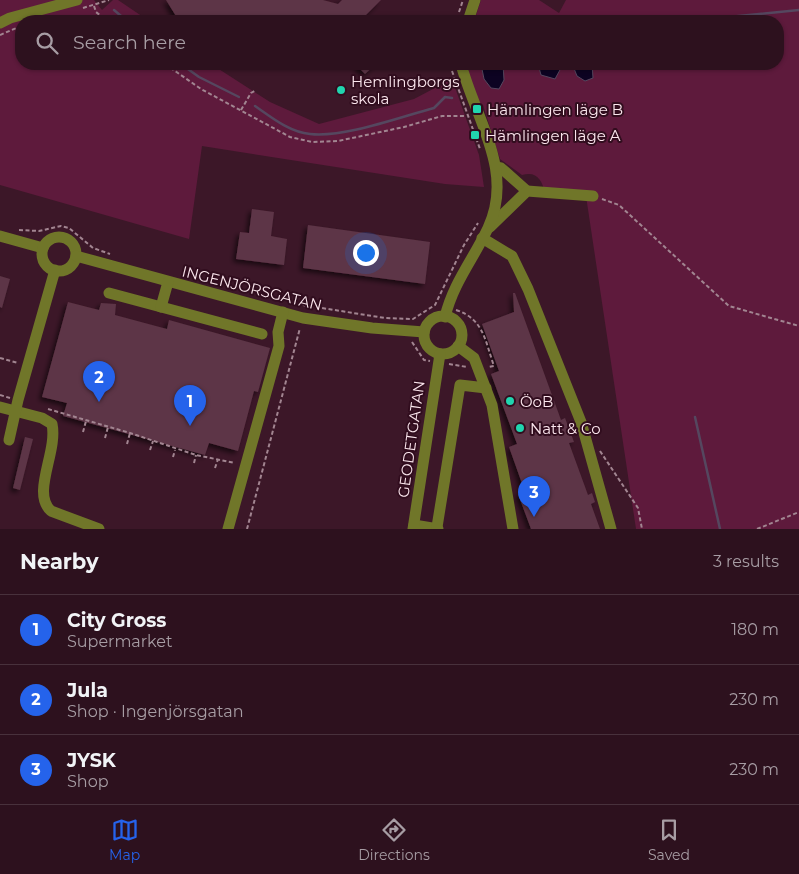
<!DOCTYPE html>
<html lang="en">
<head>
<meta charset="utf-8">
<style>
	:root { --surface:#2d111e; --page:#351a27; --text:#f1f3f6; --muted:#a79da4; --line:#48313c; --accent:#2563eb }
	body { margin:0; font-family:Montserrat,sans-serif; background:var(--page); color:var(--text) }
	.you { position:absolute; left:365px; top:252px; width:18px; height:18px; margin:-12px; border:4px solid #fff; border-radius:50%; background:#1a73e8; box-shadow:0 0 0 8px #1a73e833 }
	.badge { display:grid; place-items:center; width:32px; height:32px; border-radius:50%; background:var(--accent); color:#fff; font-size:16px; font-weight:700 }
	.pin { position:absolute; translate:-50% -41px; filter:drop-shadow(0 1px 2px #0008) }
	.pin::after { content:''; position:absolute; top:26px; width:18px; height:15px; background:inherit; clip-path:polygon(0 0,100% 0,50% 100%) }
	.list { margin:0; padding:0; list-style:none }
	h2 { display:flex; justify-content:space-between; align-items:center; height:65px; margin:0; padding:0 20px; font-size:21px }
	h2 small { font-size:16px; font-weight:400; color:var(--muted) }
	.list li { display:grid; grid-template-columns:32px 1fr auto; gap:15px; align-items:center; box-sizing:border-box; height:70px; padding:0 20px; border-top:1px solid var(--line) }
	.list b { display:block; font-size:19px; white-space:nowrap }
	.list p { margin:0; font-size:16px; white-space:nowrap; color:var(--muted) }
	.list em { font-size:16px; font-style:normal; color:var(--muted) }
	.icon { flex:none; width:28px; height:28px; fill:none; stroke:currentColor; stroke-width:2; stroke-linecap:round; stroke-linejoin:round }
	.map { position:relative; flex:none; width:799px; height:529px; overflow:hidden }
	.search { position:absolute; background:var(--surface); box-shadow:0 1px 4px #0004; left:15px; right:15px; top:15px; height:55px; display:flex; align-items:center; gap:12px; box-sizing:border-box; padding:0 18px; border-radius:20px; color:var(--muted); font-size:19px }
	.sheet { height:275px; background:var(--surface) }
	nav { display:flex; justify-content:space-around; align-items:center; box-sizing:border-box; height:70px; border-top:1px solid var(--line); background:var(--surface); font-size:14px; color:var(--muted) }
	nav a { display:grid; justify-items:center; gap:2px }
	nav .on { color:var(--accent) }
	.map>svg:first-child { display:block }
	.green { fill:#5e1a3c }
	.water { fill:#0d0322; stroke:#55475f }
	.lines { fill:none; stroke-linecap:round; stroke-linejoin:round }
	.stream { stroke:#55475f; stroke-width:2.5 }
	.building { fill:#5d3546; filter:url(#shadow) }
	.path { stroke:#a28591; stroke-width:2; stroke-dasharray:4 2.5; stroke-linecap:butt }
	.minor { stroke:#707629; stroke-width:11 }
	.poi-dot { fill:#21d5af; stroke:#310d1e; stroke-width:2 }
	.labels { text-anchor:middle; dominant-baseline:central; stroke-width:4; stroke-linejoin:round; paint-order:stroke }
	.poi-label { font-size:15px; fill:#fce7ee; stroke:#310d1e; text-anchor:start }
	.street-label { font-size:15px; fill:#fce7ee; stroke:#310d1e }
</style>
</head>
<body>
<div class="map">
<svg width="799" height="529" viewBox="0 0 799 529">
	<defs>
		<filter id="shadow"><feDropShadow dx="-3" dy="3" stdDeviation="2.5" flood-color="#0009"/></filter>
	</defs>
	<rect width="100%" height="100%" fill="#3c1728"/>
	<!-- green -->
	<g class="green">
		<polygon points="0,0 94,0 102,10 113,0 118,0 149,21 21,21 21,64 211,64 270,102 319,124 414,99 452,79 479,155 484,187 445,184 202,146 189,239 0,185"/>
		<path d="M481,0H539L559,13L566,0H799V529H636L586,196L545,193C542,180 537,171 522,175L500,159L483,105L479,107L469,74V64H481L484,79L504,80L503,64H538L541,75C567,65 568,63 593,78L592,64H778V21H474Z"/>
	</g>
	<!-- water -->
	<g class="water">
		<polygon points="481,64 503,64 504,80 499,89 491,88 484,79"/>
		<polygon points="538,64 592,64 593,78 585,81 577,76 573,66 561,68 555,79 541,75"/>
	</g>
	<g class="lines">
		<!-- stream -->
		<g class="stream">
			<polyline points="114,10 127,21"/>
			<polyline points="687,21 799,10"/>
			<polyline points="181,64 199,77 239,97"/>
			<path d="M255,106C271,117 289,132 310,134C344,138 400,117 434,108L445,97L452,98"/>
			<polyline points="695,417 720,529"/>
		</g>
	</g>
	<!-- building -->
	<g class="building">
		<polygon points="166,0 323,0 338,4 342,0 381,0 362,19 359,16 353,21 279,21 269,18 269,21 246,21 233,18 232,21 223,19 220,21 179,21"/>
		<polygon points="355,64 376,64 365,74"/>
		<polygon points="252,209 274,212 271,236 287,239 284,265 236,259 240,232 249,233"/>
		<polygon points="308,225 430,242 425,284 303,268"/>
		<polygon points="0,276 10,279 2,308 0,307"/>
		<polygon points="513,293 515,293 561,420 565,418 574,442 569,443 588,495 592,493 595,502 591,504 600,529 531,529 518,494 525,492 509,447 517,444 491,374 499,371 482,324 514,312"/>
		<polygon points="68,302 99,310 101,303 116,304 115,315 167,329 169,320 270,348 258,392 254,391 238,451 209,443 205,455 63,416 67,403 42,397"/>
		<polygon points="25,437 33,439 20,490 13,488"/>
	</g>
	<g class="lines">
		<!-- path -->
		<g class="path">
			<polyline points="94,6 96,12 107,21"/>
			<polyline points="83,8 109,0"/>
			<polyline points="459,12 463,0"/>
			<polyline points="0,35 21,26"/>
			<polyline points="165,64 201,89 290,137 312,142 338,141 404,127 442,116 466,116"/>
			<polyline points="452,71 480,149"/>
			<polyline points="241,110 251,93 256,90"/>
			<polyline points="602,199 619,205 729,306 799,326"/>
			<polyline points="19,230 39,231 61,226 69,228 93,248 110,254"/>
			<polyline points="290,303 385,318 413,319 435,305 464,245 478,223"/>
			<path d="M456,310C484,319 485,341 494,366L489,367"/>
			<polyline points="412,342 424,360 430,361"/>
			<polyline points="0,358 18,363"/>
			<polyline points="449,364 467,367"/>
			<polyline points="0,395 10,398"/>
			<polyline points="48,409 130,433 196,455 235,463"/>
			<polyline points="83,432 86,421"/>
			<polyline points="105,438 108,427"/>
			<polyline points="127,444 130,433"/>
			<polyline points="150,450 153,441"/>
			<polyline points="600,451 638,508 642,529"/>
			<polyline points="173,457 175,450"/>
			<polyline points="194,463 196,455"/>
			<polyline points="215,468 218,459"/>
			<polyline points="247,529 300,328"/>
			<polyline points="757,529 799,512"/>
		</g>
		<!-- minor -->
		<g class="minor">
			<polyline points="468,21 475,0"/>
			<polyline points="0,23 10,18 77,0"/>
			<polyline points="496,167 501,168 527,191"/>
			<polyline points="490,227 527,191 593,196"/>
			<polyline points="0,236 43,248"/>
			<circle cx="59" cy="254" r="17"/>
			<polyline points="482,238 512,256 528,289 581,422 611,529"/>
			<polyline points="76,256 303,318 372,328 424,332"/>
			<polyline points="109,293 262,334"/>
			<polyline points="161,307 168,282"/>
			<circle cx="443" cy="335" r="19"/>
			<path d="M445,317C453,283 474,258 488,228C515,171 475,118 461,64"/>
			<polyline points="458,346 474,358 492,405 513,529"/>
			<path d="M0,407L42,418L52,424C58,452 31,493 51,511L99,529"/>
			<polyline points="9,440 18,400 55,270"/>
			<polyline points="414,525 438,529"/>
			<polyline points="437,527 460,385 486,388"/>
			<polyline points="228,529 279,346 278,332 283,312"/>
			<polyline points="413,529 440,354"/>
		</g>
	</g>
	<!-- markers -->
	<g class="poi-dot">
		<circle cx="341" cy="90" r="5"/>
		<rect x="472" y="104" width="10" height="10" rx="2.5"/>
		<rect x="470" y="130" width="10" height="10" rx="2.5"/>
		<circle cx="510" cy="401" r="5"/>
		<circle cx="520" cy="428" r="5"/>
	</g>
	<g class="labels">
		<!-- poi labels -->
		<g class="poi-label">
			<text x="351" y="81">Hemlingborgs<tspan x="351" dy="17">skola</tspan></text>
			<text x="487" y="109">Hämlingen läge B</text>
			<text x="485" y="135">Hämlingen läge A</text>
			<text x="520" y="401">ÖoB</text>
			<text x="530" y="428">Natt &amp; Co</text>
		</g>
		<!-- street labels -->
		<g class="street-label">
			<text transform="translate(252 288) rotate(14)">INGENJÖRSGATAN</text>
			<text transform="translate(411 439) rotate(-82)">GEODETGATAN</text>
		</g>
	</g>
</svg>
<div class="you"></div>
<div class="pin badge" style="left:190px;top:426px">1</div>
<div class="pin badge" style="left:99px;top:402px">2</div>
<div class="pin badge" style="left:534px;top:517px">3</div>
<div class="search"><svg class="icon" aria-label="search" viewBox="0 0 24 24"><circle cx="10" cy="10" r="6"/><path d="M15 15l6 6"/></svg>Search here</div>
</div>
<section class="sheet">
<h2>Nearby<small>3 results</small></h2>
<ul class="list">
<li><span class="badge">1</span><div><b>City Gross</b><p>Supermarket</p></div><em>180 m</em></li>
<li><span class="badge">2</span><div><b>Jula</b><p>Shop · Ingenjörsgatan</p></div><em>230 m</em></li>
<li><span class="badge">3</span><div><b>JYSK</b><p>Shop</p></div><em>230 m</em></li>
</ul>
</section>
<nav>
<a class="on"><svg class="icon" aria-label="map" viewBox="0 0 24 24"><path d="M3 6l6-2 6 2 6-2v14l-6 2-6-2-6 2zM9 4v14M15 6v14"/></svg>Map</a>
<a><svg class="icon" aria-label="directions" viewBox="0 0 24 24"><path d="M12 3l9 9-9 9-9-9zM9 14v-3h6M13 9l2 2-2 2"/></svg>Directions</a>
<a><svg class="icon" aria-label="saved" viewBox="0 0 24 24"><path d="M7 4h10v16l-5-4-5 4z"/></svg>Saved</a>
</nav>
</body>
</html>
